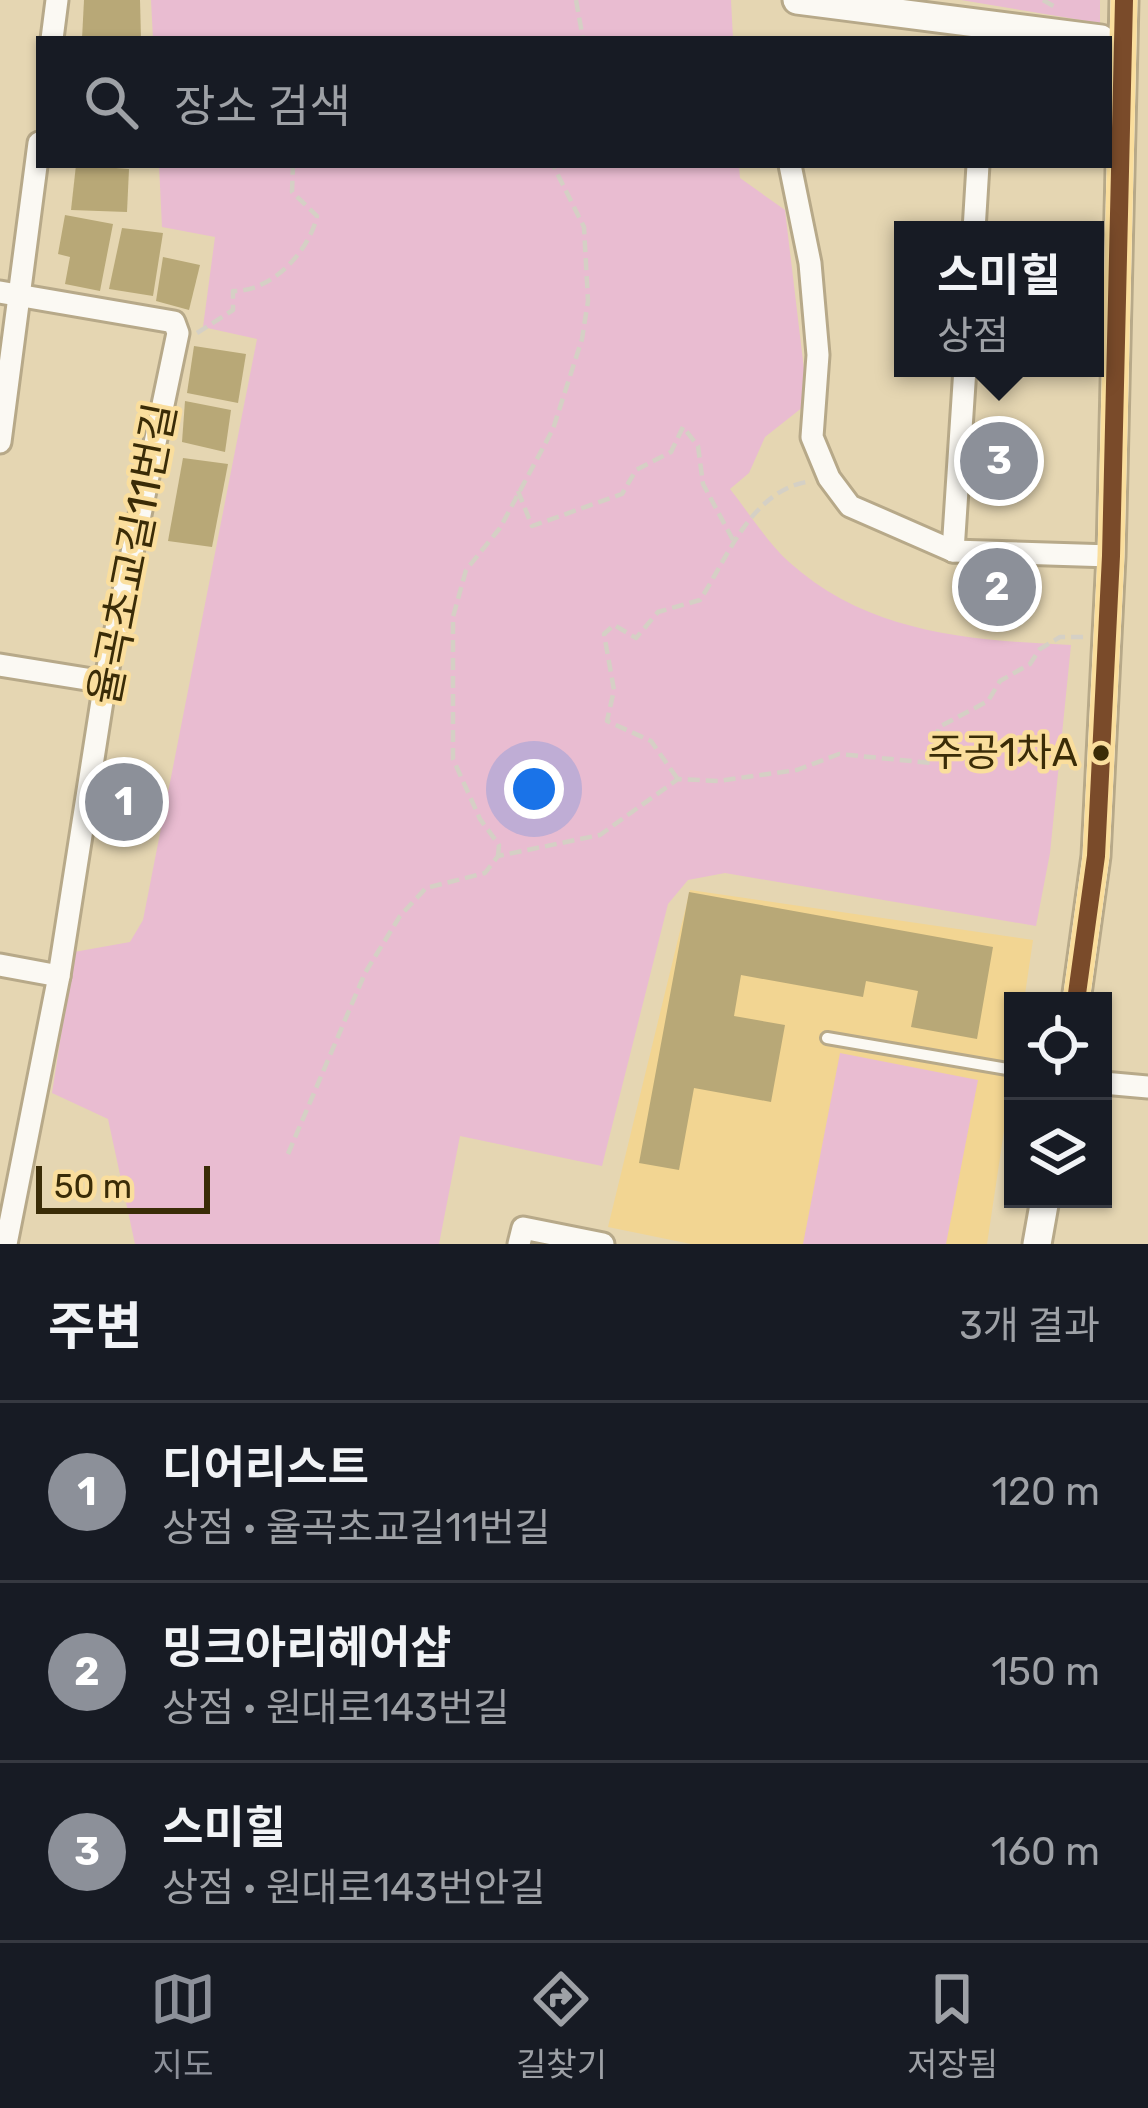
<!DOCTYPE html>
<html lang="ko">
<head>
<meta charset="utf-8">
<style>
	:root { --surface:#171b24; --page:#242831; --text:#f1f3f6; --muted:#9ea1a6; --line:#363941; --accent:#8c9099 }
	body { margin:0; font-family:Rubik,"Noto Sans KR",sans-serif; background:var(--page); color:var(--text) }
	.controls { position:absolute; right:36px; bottom:36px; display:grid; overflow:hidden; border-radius:0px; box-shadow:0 3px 9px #0004 }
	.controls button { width:108px; height:108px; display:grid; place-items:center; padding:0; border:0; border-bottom:3px solid var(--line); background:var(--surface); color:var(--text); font:60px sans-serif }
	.scale { position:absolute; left:36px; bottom:30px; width:174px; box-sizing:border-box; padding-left:12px; border:6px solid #3a2c07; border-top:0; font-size:33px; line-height:42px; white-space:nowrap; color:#3a2c07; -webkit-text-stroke:9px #fade9d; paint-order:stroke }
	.you { position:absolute; left:534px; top:789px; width:42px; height:42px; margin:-30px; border:9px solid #fff; border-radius:50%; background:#1a73e8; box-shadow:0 0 0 18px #1a73e833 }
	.badge { display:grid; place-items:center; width:78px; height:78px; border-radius:50%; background:var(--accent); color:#fff; font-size:39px; font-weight:700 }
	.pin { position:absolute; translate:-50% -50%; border:6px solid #fff; box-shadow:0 3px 12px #0006 }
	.popup { position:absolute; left:894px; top:221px; width:210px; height:156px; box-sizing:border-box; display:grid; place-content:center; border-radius:0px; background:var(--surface); filter:drop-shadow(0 3px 9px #0005); font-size:39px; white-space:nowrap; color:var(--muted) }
	.popup b { font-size:45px; color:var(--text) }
	.popup::after { content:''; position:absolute; left:50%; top:100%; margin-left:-24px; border:24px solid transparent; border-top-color:var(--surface) }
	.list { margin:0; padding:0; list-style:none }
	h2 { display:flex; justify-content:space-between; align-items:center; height:156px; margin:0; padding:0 48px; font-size:51px }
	h2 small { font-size:39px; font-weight:400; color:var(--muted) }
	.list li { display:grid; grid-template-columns:78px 1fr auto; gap:36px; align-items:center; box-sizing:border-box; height:180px; padding:0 48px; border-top:3px solid var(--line) }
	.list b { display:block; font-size:45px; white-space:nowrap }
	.list p { margin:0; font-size:39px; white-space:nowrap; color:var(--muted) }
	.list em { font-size:39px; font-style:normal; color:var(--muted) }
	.icon { flex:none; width:66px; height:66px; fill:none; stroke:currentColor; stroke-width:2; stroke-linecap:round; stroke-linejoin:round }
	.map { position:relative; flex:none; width:1148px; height:1244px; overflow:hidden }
	.search { position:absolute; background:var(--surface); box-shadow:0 3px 9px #0004; left:36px; right:36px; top:36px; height:132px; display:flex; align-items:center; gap:30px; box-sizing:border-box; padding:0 42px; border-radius:0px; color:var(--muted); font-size:45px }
	.sheet { height:696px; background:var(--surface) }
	nav { display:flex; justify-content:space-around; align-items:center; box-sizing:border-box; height:168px; border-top:3px solid var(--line); background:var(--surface); font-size:33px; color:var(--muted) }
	nav a { display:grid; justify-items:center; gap:6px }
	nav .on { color:var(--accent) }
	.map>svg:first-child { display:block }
	.built { fill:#f2d592 }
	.green { fill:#e9bcd1 }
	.building { fill:#b8a877 }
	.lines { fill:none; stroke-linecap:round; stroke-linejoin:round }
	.service-casing { stroke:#b7a989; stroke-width:16 }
	.minor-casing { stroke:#b7a989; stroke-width:27 }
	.tertiary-casing { stroke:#b7a989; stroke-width:33 }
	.path { stroke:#d5d0c5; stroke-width:4.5; stroke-dasharray:12 6; stroke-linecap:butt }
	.service { stroke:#fbf9f3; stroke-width:10 }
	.minor { stroke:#fbf9f3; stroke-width:21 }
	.tertiary { stroke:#fbf9f3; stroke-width:27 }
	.bus-1-casing { stroke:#fade9d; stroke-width:27 }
	.bus-1 { stroke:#7a4b2a; stroke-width:18 }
	.bus-dot { fill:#3a2c07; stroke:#fade9d; stroke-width:4.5 }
	.labels { text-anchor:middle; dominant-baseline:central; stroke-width:9; stroke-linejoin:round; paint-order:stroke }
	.bus-label { font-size:39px; fill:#3a2c07; stroke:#fade9d; text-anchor:end }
	.street-label { font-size:42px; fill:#3a2c07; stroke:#fade9d }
</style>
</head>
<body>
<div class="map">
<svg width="1148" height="1244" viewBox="0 0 1148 1244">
	<rect width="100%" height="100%" fill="#e5d6b2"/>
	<!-- built -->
	<polygon class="built" points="690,890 1033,940 1024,1001 1013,1001 1013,1071 987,1244 691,1244 608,1227"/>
	<!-- green -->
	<g class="green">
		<polygon points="151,0 731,0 733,39 153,39"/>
		<polygon points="961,0 1100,0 1100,23 1099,23"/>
		<path d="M159,165H739L740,178L785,210L808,403L765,437L749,473L730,489C749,513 767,542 789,562C869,634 970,640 1071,645L1050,853L1036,926L725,873L688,880L668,904L602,1166L460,1136L439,1244H135L108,1119L52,1093L74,952L130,942L143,920L257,339L203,327L215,237L162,227Z"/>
		<polygon points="840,1053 978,1080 946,1244 803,1244"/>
	</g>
	<!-- building -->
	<g class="building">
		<polygon points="84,0 140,0 141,39 82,39"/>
		<polygon points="76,165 129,169 127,212 71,210"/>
		<polygon points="65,215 113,224 100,291 65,284 70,257 58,254"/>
		<polygon points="122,228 163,233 153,296 109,289"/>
		<polygon points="163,257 200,265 189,310 156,301"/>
		<polygon points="194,346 246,354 238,403 187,393"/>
		<polygon points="185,401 231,410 225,452 182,442"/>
		<polygon points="183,458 228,464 212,547 168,541"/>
		<polygon points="689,892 993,947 977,1039 911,1027 918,991 866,981 863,997 741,975 734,1016 785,1025 771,1102 694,1088 679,1170 639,1163"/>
	</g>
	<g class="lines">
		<defs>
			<polyline id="service" points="827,1038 1013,1070"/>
			<g id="minor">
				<polyline points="52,39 57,0"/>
				<polyline points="790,165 810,263 818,355 812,437 829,478 850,506 953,551 1111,556"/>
				<polyline points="974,230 978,165"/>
				<polyline points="0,292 174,322 178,333 105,682 59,976 6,1244"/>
				<polyline points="0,442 39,143"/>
				<polyline points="953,551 965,368"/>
				<polyline points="0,665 105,682"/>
				<polyline points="0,965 59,976"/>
				<polyline points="1103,1083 1148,1087"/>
				<polyline points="519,1244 523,1228 603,1244"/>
			</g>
			<g id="tertiary">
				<polyline points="797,0 1101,39"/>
				<polyline points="1076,1001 1096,856 1111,556 1124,0"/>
				<polyline points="1037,1244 1045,1199"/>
			</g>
		</defs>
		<!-- service casing -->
		<use href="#service" class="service-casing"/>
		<!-- minor casing -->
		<use href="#minor" class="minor-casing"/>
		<!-- tertiary casing -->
		<use href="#tertiary" class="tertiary-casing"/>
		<!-- path -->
		<g class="path">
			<polyline points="576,0 583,39"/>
			<polyline points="1043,0 1055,7"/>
			<path d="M197,333L233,310V291C271,292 309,252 317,216L292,192L293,165"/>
			<polyline points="518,491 532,526 622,494 636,470 671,452 683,427 698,446 703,484 733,540"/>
			<path d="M677,778L651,741L607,721L614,690L604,634L614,625L636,638L658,612L700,600C727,559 750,493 806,482"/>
			<polyline points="498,856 499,845 480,819 453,759 453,617 466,570 500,528 553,429 582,339 588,301 584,227 553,165"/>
			<polyline points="288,1154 365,973 400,916 426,888 485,873 498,856 600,835 678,779 718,781 797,770 839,754 931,763 939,727 988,701 1000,681 1030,664 1040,649 1060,637 1084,637"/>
		</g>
		<!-- service -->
		<use href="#service" class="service"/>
		<!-- minor -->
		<use href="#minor" class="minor"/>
		<!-- tertiary -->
		<use href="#tertiary" class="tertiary"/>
		<defs>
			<polyline id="bus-1" points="1076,1001 1096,856 1111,556 1124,0"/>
		</defs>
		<!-- bus-1 casing -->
		<use href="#bus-1" class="bus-1-casing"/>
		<!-- bus-1 -->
		<use href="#bus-1" class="bus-1"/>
	</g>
	<!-- markers -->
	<circle class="bus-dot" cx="1101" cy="753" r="10"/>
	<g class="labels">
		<!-- bus labels -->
		<g class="bus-label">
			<text x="1078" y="753">주공1차A</text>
		</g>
		<!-- street labels -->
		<g class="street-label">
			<text transform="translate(133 554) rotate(-79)">율곡초교길11번길</text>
		</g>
	</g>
</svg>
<div class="controls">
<button><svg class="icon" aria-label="locate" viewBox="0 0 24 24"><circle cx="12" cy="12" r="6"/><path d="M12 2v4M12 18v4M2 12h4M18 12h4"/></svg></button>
<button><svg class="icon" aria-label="layers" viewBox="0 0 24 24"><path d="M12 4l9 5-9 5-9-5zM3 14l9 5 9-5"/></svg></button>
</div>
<div class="scale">50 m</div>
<div class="you"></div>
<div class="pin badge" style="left:124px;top:802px">1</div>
<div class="pin badge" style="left:997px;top:587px">2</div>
<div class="pin badge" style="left:999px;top:461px">3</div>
<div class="popup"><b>스미힐</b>상점</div>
<div class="search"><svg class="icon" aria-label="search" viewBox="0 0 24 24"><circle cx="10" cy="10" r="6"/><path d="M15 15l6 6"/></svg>장소 검색</div>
</div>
<section class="sheet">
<h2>주변<small>3개 결과</small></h2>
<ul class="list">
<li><span class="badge">1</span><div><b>디어리스트</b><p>상점 · 율곡초교길11번길</p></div><em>120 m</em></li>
<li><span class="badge">2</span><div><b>밍크아리헤어샵</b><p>상점 · 원대로143번길</p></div><em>150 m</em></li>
<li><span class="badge">3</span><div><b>스미힐</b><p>상점 · 원대로143번안길</p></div><em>160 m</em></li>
</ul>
</section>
<nav>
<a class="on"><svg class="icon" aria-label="map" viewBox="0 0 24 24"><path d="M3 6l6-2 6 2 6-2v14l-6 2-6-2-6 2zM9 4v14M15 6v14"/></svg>지도</a>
<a><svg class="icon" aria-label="directions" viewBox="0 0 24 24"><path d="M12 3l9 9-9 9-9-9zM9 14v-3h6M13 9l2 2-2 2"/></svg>길찾기</a>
<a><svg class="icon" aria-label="saved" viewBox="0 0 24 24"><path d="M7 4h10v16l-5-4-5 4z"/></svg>저장됨</a>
</nav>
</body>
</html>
